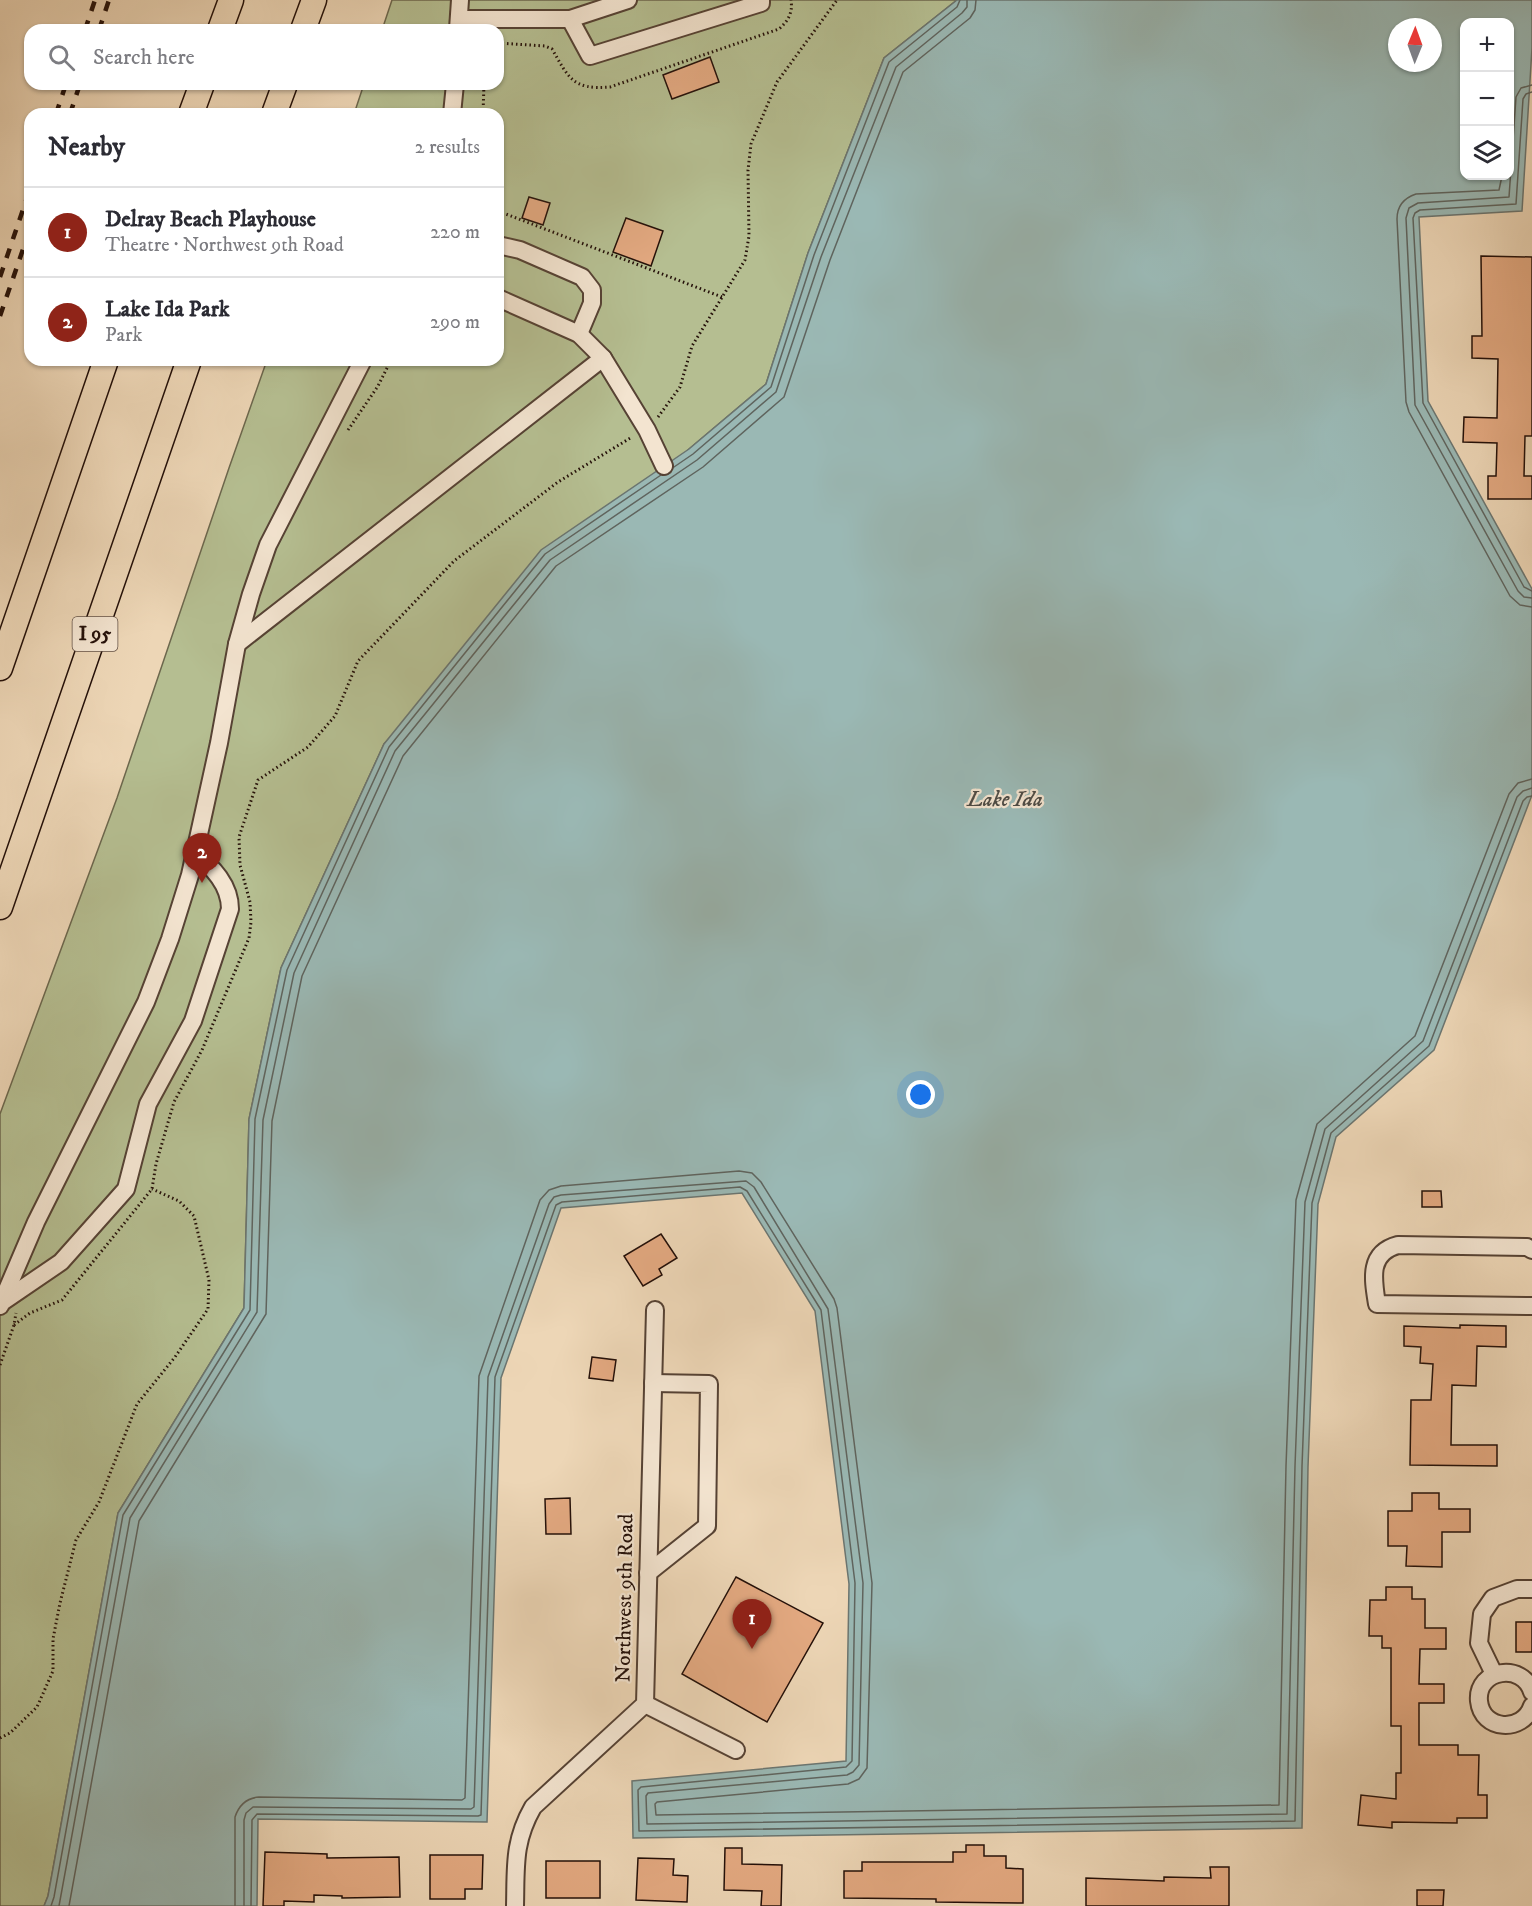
<!DOCTYPE html>
<html lang="en">
<head>
<meta charset="utf-8">
<style>
	:root { --surface:#fff; --page:#f7f7f7; --text:#2b2b33; --muted:#7c7c81; --line:#e1e1e2; --accent:#8f2418 }
	body { margin:0; font-family:"IM FELL DW Pica",serif; background:var(--page); color:var(--text) }
	.controls { position:absolute; right:18px; top:18px; display:grid; overflow:hidden; border-radius:12px; box-shadow:0 2px 4px #0004 }
	.controls button { width:54px; height:54px; display:grid; place-items:center; padding:0; border:0; border-bottom:2px solid var(--line); background:var(--surface); color:var(--text); font:30px sans-serif }
	.compass { position:absolute; left:1388px; top:18px; width:54px; height:54px; border-radius:50%; background:var(--surface); box-shadow:0 2px 4px #0004; rotate:1deg }
	.you { position:absolute; left:921px; top:1095px; width:21px; height:21px; margin:-15px; border:4px solid #fff; border-radius:50%; background:#1a73e8; box-shadow:0 0 0 9px #1a73e833 }
	.badge { display:grid; place-items:center; width:39px; height:39px; border-radius:50%; background:var(--accent); color:#fff; font-size:20px; font-weight:700 }
	.pin { position:absolute; translate:-50% -50px; filter:drop-shadow(0 2px 3px #0008) }
	.pin::after { content:''; position:absolute; top:32px; width:21px; height:18px; background:inherit; clip-path:polygon(0 0,100% 0,50% 100%) }
	.list { margin:0; padding:0; list-style:none }
	h2 { display:flex; justify-content:space-between; align-items:center; height:78px; margin:0; padding:0 24px; font-size:26px }
	h2 small { font-size:20px; font-weight:400; color:var(--muted) }
	.list li { display:grid; grid-template-columns:39px 1fr auto; gap:18px; align-items:center; box-sizing:border-box; height:90px; padding:0 24px; border-top:2px solid var(--line) }
	.list b { display:block; font-size:22px; white-space:nowrap }
	.list p { margin:0; font-size:20px; white-space:nowrap; color:var(--muted) }
	.list em { font-size:20px; font-style:normal; color:var(--muted) }
	.icon { flex:none; width:33px; height:33px; fill:none; stroke:currentColor; stroke-width:2; stroke-linecap:round; stroke-linejoin:round }
	.map { position:relative; flex:none; width:1532px; height:1906px; overflow:hidden }
	.search { position:absolute; background:var(--surface); box-shadow:0 2px 4px #0004; left:24px; top:24px; width:480px; height:66px; display:flex; align-items:center; gap:15px; box-sizing:border-box; padding:0 21px; border-radius:18px; color:var(--muted); font-size:22px }
	.panel { position:absolute; background:var(--surface); box-shadow:0 2px 4px #0004; left:24px; top:108px; width:480px; height:258px; border-radius:18px }
	.map>svg:first-child { display:block }
	.park { fill:#b5be91; stroke:#6c674d; stroke-width:1.5 }
	.water { fill:#9ab8b4; stroke:#6b7570; stroke-width:1.5; fill-rule:evenodd }
	.lines { fill:none; stroke-linecap:round; stroke-linejoin:round }
	.shore { stroke:#5f645e; stroke-width:1.5 }
	.building { fill:#e3a981; stroke:#241009; stroke-width:1.5 }
	.minor-casing { stroke:#564234; stroke-width:20 }
	.highway-casing { stroke:#241009; stroke-width:27 }
	.path { stroke:#241009; stroke-width:3; stroke-dasharray:1.5 3; stroke-linecap:butt }
	.minor { stroke:#f3e4d0; stroke-width:16 }
	.highway { stroke:#edd6b6; stroke-width:24 }
	.rail { stroke:#241009; stroke-width:4.5; stroke-dasharray:10 10; stroke-linecap:butt }
	.labels { text-anchor:middle; dominant-baseline:central; stroke-width:4.5; stroke-linejoin:round; paint-order:stroke }
	.shield { fill:#f3e4d0; stroke:#625045; stroke-width:1.5 }
	.shield-label { font-size:20px; font-weight:bold; fill:#241009 }
	.street-label { font-size:21px; fill:#241009; stroke:#f3e4d0 }
	.water-label { font-size:22px; font-style:italic; fill:#4d4b45; stroke:#f3e4d0 }
</style>
</head>
<body>
<div class="map">
<svg width="1532" height="1906" viewBox="0 0 1532 1906">
	<rect width="100%" height="100%" fill="#edd6b6"/>
	<filter id="stains"><feTurbulence type="fractalNoise" baseFrequency=".00333" numOctaves="4"/><feColorMatrix values="0 0 0 0 .2 0 0 0 0 .09 0 0 0 0 .02 0 0 0 .5 -.17"/></filter>
	<radialGradient id="worn" r=".72"><stop offset=".6" stop-color="#630" stop-opacity="0"/><stop offset="1" stop-color="#630" stop-opacity=".3"/></radialGradient>
	<!-- park -->
	<polygon class="park" points="392,0 957,0 884,58 808,253 766,384 689,449 384,744 281,968 249,1119 244,1308 118,1513 48,1896 44,1906 0,1906 0,1114 117,798 229,468 267,360 498,360 498,114 354,114 364,84 498,84 498,30 382,30"/>
	<!-- water -->
	<path class="water" d="M957,0H1532V48L1522,211L1419,217L1428,401L1532,589V795L1434,1050L1336,1137L1318,1204L1308,1467L1302,1828L633,1838L632,1781L846,1761L849,1584L815,1311L742,1193L561,1208L501,1378L487,1822L258,1819L257,1906H44L48,1896L118,1513L244,1308L249,1119L281,968L384,744L541,550L689,449L766,384L808,253L884,58ZM1464,22H1510V176H1464ZM1397,27H1433V63H1397Z"/>
	<g class="lines">
		<!-- shore -->
		<g class="shore">
			<polyline points="1532,85 1521,88 1516,97 1509,197 1418,203 1409,208 1406,218 1415,405 1518,591 1524,597 1532,598"/>
			<polyline points="1532,92 1526,94 1523,99 1516,204 1420,210 1415,213 1413,218 1423,403 1524,587 1532,591"/>
			<path d="M1502,176L1499,190L1416,194C1404,198 1397,206 1397,219L1406,402L1409,412L1510,596L1520,605L1532,607"/>
			<polyline points="674,467 693,454 771,387 814,255 889,62 957,7 960,0"/>
			<polyline points="51,1906 54,1897 123,1515 250,1310 255,1119 287,970 389,747 545,554 661,475"/>
			<polyline points="59,1906 130,1518 257,1312 263,1120 294,973 395,751 550,560 697,460 776,392 821,257 896,67 962,13 967,7 967,0"/>
			<polyline points="69,1906 139,1521 266,1314 272,1121 302,976 403,756 556,566 703,467 784,397 830,260 903,72 970,18 975,10 976,0"/>
			<path d="M235,1906V1817C239,1805 247,1798 259,1797L462,1800L465,1798L479,1376L540,1200L549,1190L561,1186L739,1171L752,1173L761,1182L834,1299L837,1308L872,1583L867,1768L859,1779L848,1784L657,1802L655,1804L656,1815L1279,1805L1286,1466L1296,1200L1317,1124L1415,1036L1509,794L1518,783L1532,779"/>
			<polyline points="244,1906 244,1820 246,1813 253,1807 471,1809 474,1807 488,1377 549,1204 554,1197 561,1195 746,1181 754,1187 828,1309 863,1583 859,1765 853,1772 847,1775 648,1793 646,1796 647,1824 1287,1814 1295,1466 1305,1202 1325,1129 1423,1041 1517,797 1523,791 1532,788"/>
			<polyline points="251,1906 252,1820 257,1814 478,1816 481,1815 495,1377 556,1205 562,1202 740,1187 747,1191 821,1310 855,1583 852,1761 846,1767 641,1787 638,1790 639,1831 1295,1821 1302,1466 1312,1203 1331,1133 1429,1046 1523,801 1527,797 1532,796"/>
		</g>
	</g>
	<!-- building -->
	<g class="building">
		<polygon points="710,57 719,82 672,99 663,75"/>
		<polygon points="529,197 550,203 543,225 522,218"/>
		<polygon points="626,218 663,231 651,266 613,252"/>
		<polygon points="1481,256 1532,257 1532,436 1525,436 1524,476 1532,476 1532,499 1488,499 1488,476 1496,476 1497,443 1463,442 1464,417 1497,418 1498,359 1472,358 1472,336 1482,336"/>
		<polygon points="1422,1191 1441,1191 1442,1207 1422,1207"/>
		<polygon points="661,1234 677,1258 659,1269 662,1275 643,1286 624,1256"/>
		<polygon points="1460,1325 1506,1326 1506,1347 1477,1346 1476,1386 1452,1385 1451,1445 1497,1445 1497,1466 1410,1465 1411,1400 1431,1400 1433,1364 1420,1363 1421,1347 1404,1346 1404,1326 1460,1328"/>
		<polygon points="592,1357 616,1360 613,1381 589,1378"/>
		<polygon points="1412,1493 1439,1493 1439,1509 1470,1509 1470,1532 1442,1532 1442,1567 1406,1566 1407,1546 1388,1546 1388,1511 1412,1511"/>
		<polygon points="570,1498 571,1534 546,1534 545,1499"/>
		<polygon points="736,1577 823,1623 767,1722 682,1674"/>
		<polygon points="1386,1587 1412,1587 1412,1599 1425,1599 1425,1628 1446,1628 1446,1649 1420,1649 1419,1684 1444,1684 1444,1703 1419,1703 1419,1745 1458,1745 1458,1755 1479,1755 1478,1795 1487,1795 1487,1818 1457,1818 1457,1823 1392,1822 1392,1828 1358,1825 1361,1795 1396,1799 1396,1773 1401,1773 1401,1726 1391,1726 1391,1648 1382,1648 1382,1636 1369,1636 1370,1600 1386,1600"/>
		<rect x="1516" y="1622" width="16" height="30"/>
		<polygon points="966,1845 984,1845 984,1856 1006,1856 1006,1868 1023,1869 1023,1903 936,1902 936,1899 844,1898 844,1871 862,1871 862,1862 953,1862 953,1852 966,1852"/>
		<polygon points="725,1848 742,1848 742,1864 782,1865 781,1906 761,1906 762,1891 724,1890"/>
		<polygon points="265,1852 327,1854 327,1858 399,1857 400,1897 342,1898 342,1896 314,1895 314,1902 284,1901 284,1906 263,1906"/>
		<polygon points="430,1855 483,1855 482,1889 465,1889 465,1899 430,1899"/>
		<polygon points="638,1858 674,1859 673,1875 688,1876 687,1902 636,1900"/>
		<rect x="546" y="1861" width="54" height="37"/>
		<polygon points="1210,1867 1229,1867 1229,1906 1086,1906 1086,1878 1164,1881 1164,1877 1211,1878"/>
		<polygon points="1417,1890 1444,1890 1443,1906 1417,1906"/>
	</g>
	<g class="lines">
		<defs>
			<g id="minor">
				<polyline points="459,19 570,19 628,0"/>
				<polyline points="570,19 590,56 761,3 761,0"/>
				<polyline points="458,29 460,0"/>
				<polyline points="452,114 455,84"/>
				<polyline points="498,245 520,250 582,277 592,290 592,303 579,334"/>
				<polyline points="498,298 579,334 603,358 647,430 664,466"/>
				<polyline points="237,644 603,358"/>
				<path d="M1532,1250L1527,1247L1398,1245C1368,1253 1373,1279 1377,1304L1532,1306"/>
				<path d="M1,1303L61,1262L126,1189L148,1104L193,1021L230,909C230,886 213,866 194,854"/>
				<polyline points="0,1306 36,1222 146,1002 170,939 190,875 219,743 237,644 251,594 268,545 363,360"/>
				<polyline points="648,1573 707,1526 709,1384 653,1383"/>
				<polyline points="1494,1674 1479,1643 1482,1614 1493,1598 1517,1589 1532,1589"/>
				<path d="M1532,1692C1523,1662 1476,1669 1479,1701C1482,1731 1523,1733 1532,1706"/>
				<polyline points="645,1704 736,1750"/>
				<path d="M515,1906C516,1867 513,1842 533,1807L645,1704L655,1310"/>
			</g>
			<g id="highway">
				<polyline points="220,30 231,0"/>
				<polyline points="303,30 314,0"/>
				<polyline points="191,114 202,84"/>
				<polyline points="274,114 285,84"/>
				<polyline points="0,668 106,360"/>
				<polyline points="0,907 189,360"/>
			</g>
		</defs>
		<!-- minor casing -->
		<use href="#minor" class="minor-casing"/>
		<!-- highway casing -->
		<use href="#highway" class="highway-casing"/>
		<!-- path -->
		<g class="path">
			<path d="M498,43L545,46L552,49C569,78 572,90 610,87L779,29C788,21 793,13 791,0"/>
			<polyline points="483,114 484,84"/>
			<polyline points="498,211 722,297"/>
			<polyline points="658,417 680,387 692,346 745,260 749,236 748,170 751,144 777,82 837,0"/>
			<polyline points="348,430 378,386 391,360"/>
			<polyline points="14,1325 30,1313 62,1300 152,1189 156,1164 174,1102 202,1050 249,938 251,922 250,902 240,865 239,837 258,780 308,747 335,716 358,661 454,561 558,482 632,437"/>
			<polyline points="0,1365 14,1325 16,1313"/>
			<polyline points="0,1738 10,1733 37,1707 53,1671 53,1639 60,1603 76,1540 99,1502 137,1404 175,1357 208,1309 209,1280 194,1216 179,1201 152,1189"/>
		</g>
		<!-- minor -->
		<use href="#minor" class="minor"/>
		<!-- highway -->
		<use href="#highway" class="highway"/>
		<!-- rail -->
		<g class="rail">
			<polyline points="85,30 95,0"/>
			<polyline points="99,30 109,0"/>
			<polyline points="56,114 66,84"/>
			<polyline points="70,114 80,84"/>
			<polyline points="0,277 30,189"/>
			<polyline points="0,316 30,229"/>
		</g>
	</g>
	<g class="labels">
		<!-- shield labels -->
		<rect class="shield" x="72.5" y="617" width="45" height="34" rx="4.5"/>
		<g class="shield-label">
			<text x="95" y="634">I 95</text>
		</g>
		<!-- street labels -->
		<g class="street-label">
			<text transform="translate(625 1598) rotate(-89)">Northwest 9th Road</text>
		</g>
		<!-- water labels -->
		<g class="water-label">
			<text x="1005" y="799">Lake Ida</text>
		</g>
	</g>
	<rect width="100%" height="100%" filter="url(#stains)"/>
	<rect width="100%" height="100%" fill="url(#worn)"/>
</svg>
<div class="controls">
<button>+</button>
<button>−</button>
<button><svg class="icon" aria-label="layers" viewBox="0 0 24 24"><path d="M12 4l9 5-9 5-9-5zM3 14l9 5 9-5"/></svg></button>
</div>
<svg class="compass" viewBox="-18 -18 36 36"><path d="M0-13l5 13h-10z" fill="#e53935"/><path d="M0 13l5-13h-10z" fill="#7c7c81"/></svg>
<div class="you"></div>
<div class="pin badge" style="left:752px;top:1649px">1</div>
<div class="pin badge" style="left:202px;top:883px">2</div>
<div class="search"><svg class="icon" aria-label="search" viewBox="0 0 24 24"><circle cx="10" cy="10" r="6"/><path d="M15 15l6 6"/></svg>Search here</div>
<section class="panel">
<h2>Nearby<small>2 results</small></h2>
<ul class="list">
<li><span class="badge">1</span><div><b>Delray Beach Playhouse</b><p>Theatre · Northwest 9th Road</p></div><em>220 m</em></li>
<li><span class="badge">2</span><div><b>Lake Ida Park</b><p>Park</p></div><em>290 m</em></li>
</ul>
</section>
</div>
</body>
</html>
